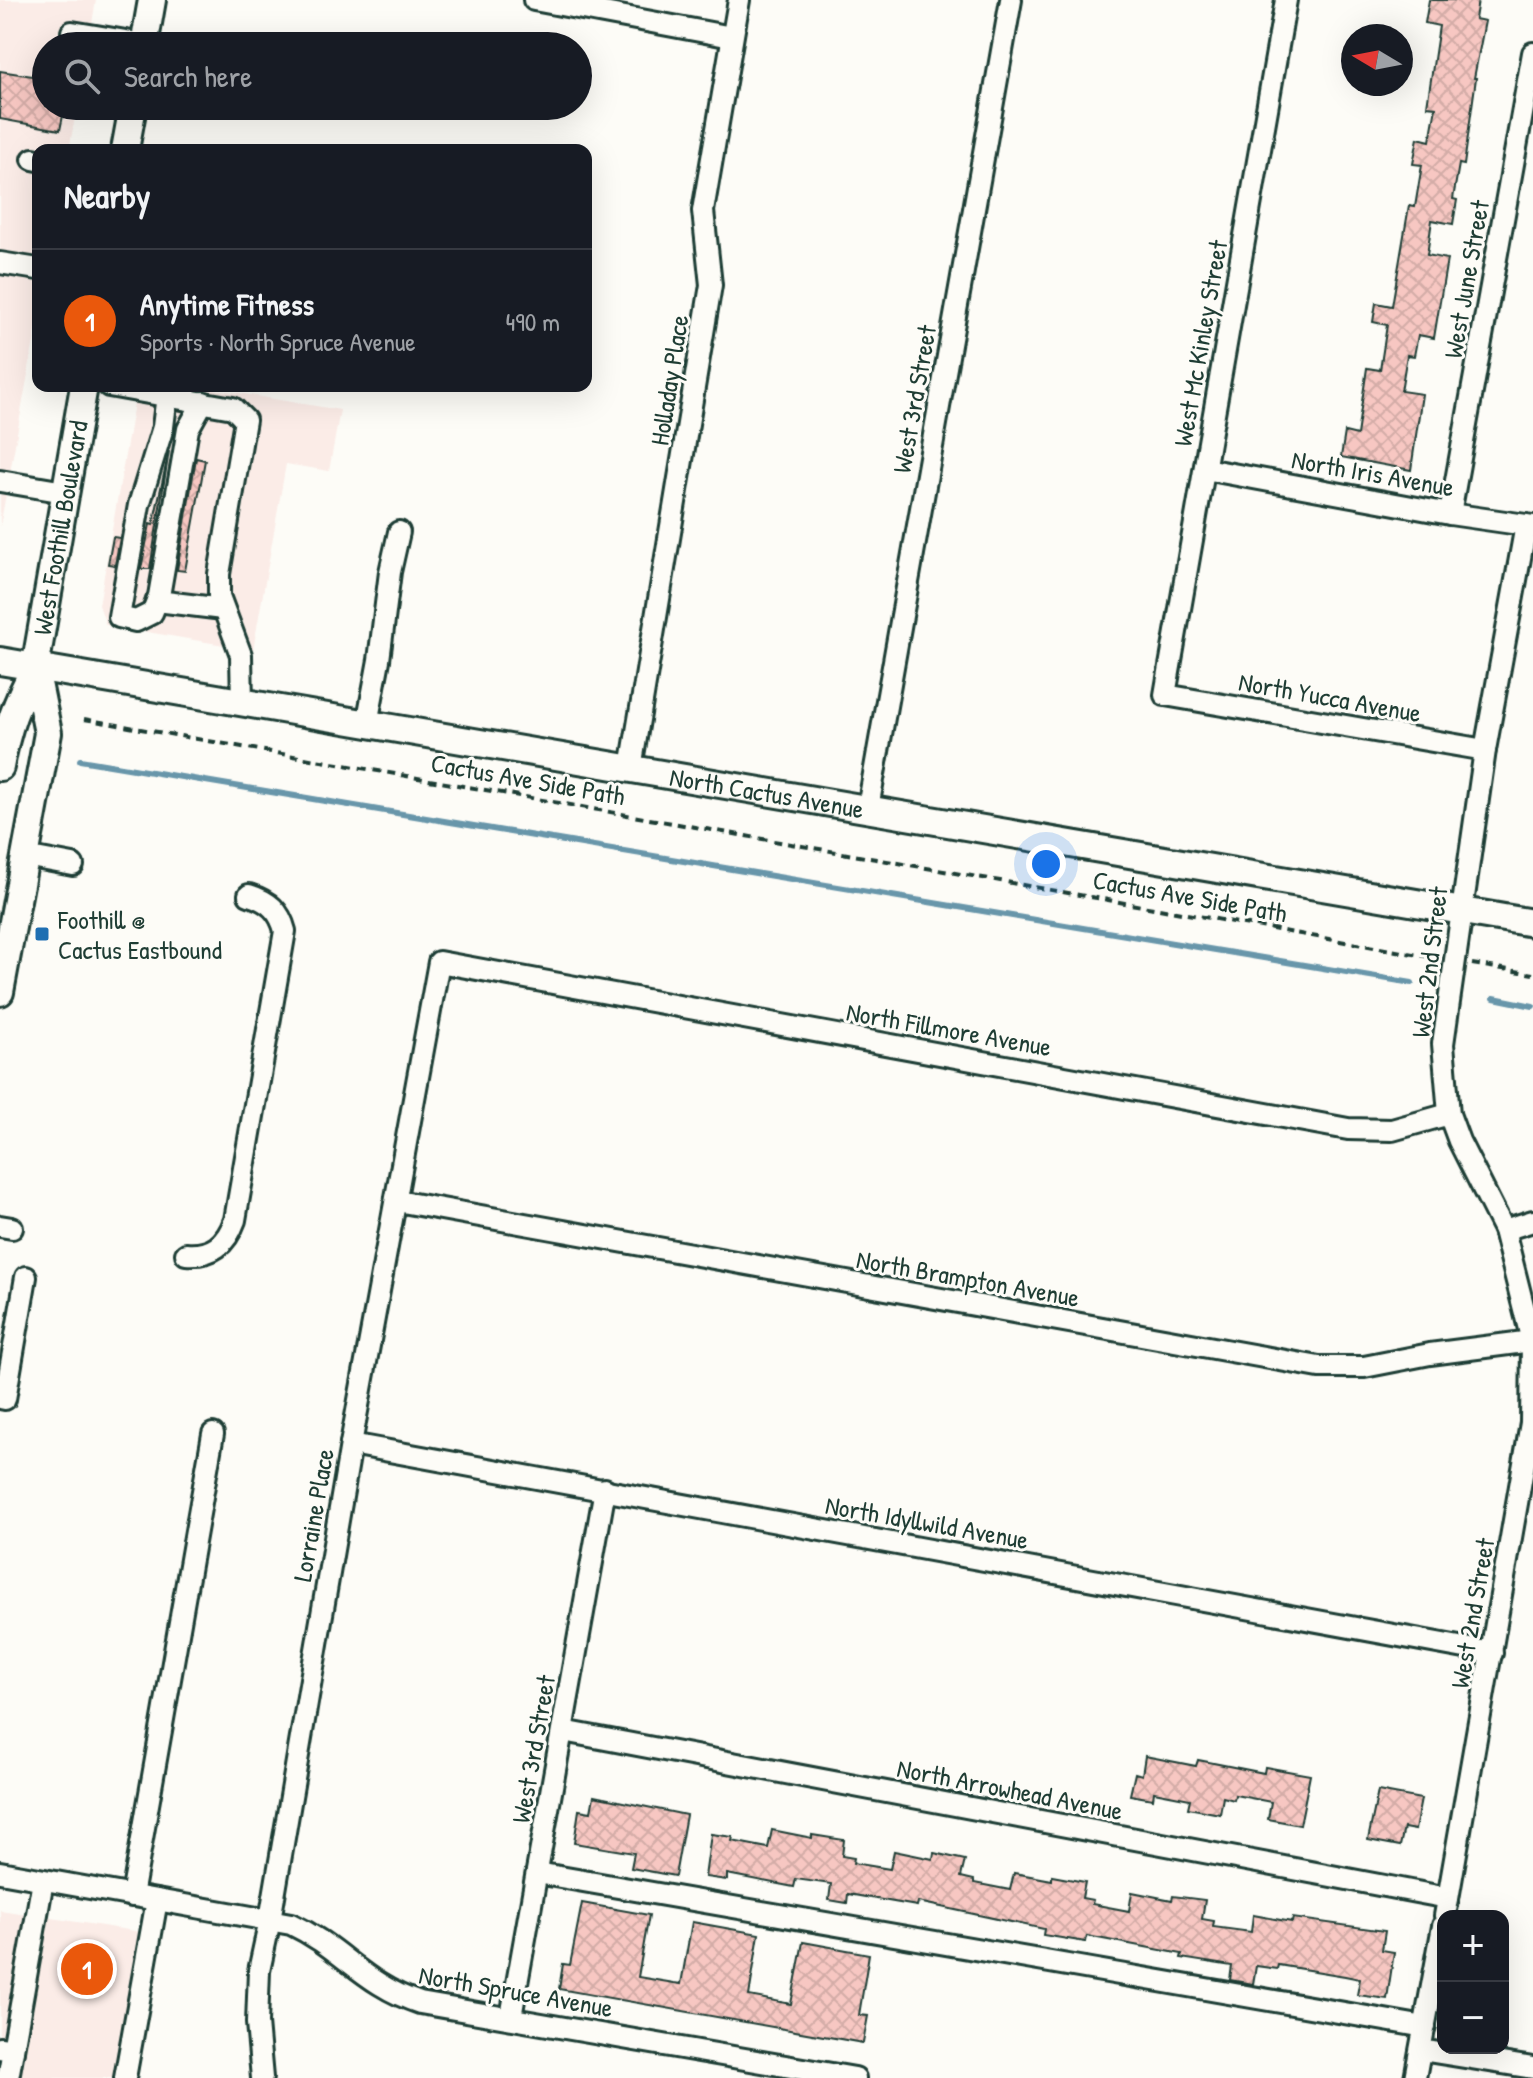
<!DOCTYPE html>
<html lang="en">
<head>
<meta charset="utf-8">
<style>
	:root { --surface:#171b24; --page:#20242c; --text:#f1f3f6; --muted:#9ea1a6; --line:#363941; --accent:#ea580c }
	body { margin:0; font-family:"Patrick Hand",sans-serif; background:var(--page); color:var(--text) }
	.controls { position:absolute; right:24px; bottom:24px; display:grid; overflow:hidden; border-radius:16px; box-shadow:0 8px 32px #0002 }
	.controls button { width:72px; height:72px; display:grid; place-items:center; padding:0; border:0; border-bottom:2px solid var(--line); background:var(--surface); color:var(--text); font:40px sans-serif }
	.compass { position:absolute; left:1341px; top:24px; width:72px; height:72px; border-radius:50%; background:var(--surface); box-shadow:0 8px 32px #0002; rotate:280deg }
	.you { position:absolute; left:1046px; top:864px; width:28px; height:28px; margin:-20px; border:6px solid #fff; border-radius:50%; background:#1a73e8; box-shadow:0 0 0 12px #1a73e833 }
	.badge { display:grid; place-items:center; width:52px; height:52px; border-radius:50%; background:var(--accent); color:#fff; font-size:26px; font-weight:700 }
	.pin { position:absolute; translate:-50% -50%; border:4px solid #fff; box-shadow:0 2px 8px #0006 }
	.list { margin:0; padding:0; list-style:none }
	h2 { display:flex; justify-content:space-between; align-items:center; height:104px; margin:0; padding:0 32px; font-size:34px }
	h2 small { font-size:26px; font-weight:400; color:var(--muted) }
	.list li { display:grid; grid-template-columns:52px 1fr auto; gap:24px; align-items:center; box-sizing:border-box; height:144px; padding:0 32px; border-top:2px solid var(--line) }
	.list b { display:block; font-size:30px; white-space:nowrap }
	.list p { margin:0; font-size:26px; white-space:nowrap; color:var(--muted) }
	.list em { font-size:26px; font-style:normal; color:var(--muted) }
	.icon { flex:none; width:44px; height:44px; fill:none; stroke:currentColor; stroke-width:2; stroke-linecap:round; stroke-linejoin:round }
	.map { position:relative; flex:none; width:1533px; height:2078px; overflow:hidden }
	.search { position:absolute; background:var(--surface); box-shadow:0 8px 32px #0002; left:32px; top:32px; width:560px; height:88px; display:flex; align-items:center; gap:20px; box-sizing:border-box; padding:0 28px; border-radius:44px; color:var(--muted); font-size:30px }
	.panel { position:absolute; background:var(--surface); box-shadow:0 8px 32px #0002; left:32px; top:144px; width:560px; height:248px; border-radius:16px }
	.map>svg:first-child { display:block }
	.built { fill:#fbece7 }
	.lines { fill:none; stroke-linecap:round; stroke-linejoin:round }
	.stream { stroke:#6896aa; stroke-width:6 }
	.building { fill:url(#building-cross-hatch); stroke:#1f3d34; stroke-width:2 }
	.minor-casing { stroke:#1f3d34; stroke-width:26 }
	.major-casing { stroke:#1f3d34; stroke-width:32 }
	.path { stroke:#1f3d34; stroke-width:4; stroke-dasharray:8 6; stroke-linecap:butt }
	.minor { stroke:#fdfcf7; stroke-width:20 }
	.major { stroke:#fdfcf7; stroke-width:26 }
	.poi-dot { fill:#1f6fb2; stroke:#fdfcf7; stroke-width:3 }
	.labels { text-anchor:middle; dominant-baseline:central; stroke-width:6; stroke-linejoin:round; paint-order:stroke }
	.street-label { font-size:26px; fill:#1f3d34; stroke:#fdfcf7 }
	.poi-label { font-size:26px; fill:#1f3d34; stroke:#fdfcf7; text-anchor:start }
</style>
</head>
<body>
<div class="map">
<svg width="1533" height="2078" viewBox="0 0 1533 2078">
	<defs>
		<pattern id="building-cross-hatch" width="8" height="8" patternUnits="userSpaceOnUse" patternTransform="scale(2)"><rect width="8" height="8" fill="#f7c7c2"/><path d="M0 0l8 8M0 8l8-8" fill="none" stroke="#d3aca7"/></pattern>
	</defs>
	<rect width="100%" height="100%" fill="#fdfcf7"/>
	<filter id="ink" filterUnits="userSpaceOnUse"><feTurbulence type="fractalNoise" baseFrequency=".0125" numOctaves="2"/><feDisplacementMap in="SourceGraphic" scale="16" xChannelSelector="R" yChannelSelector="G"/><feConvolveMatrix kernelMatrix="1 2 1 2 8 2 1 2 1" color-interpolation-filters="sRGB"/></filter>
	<g filter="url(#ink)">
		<!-- built -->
		<g class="built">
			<polygon points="0,0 96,0 88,46 46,46 46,106 77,106 69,150 38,150 38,319 0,527"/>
			<polygon points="137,386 196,386 340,410 329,471 286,464 253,650 106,625 99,605"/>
			<polygon points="0,1910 141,1932 116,2078 0,2078"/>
		</g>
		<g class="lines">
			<!-- stream -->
			<g class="stream">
				<polyline points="80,760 1412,983"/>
				<polyline points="1494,998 1533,1006"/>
			</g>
		</g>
		<!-- building -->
		<g class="building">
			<polygon points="1429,0 1478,0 1475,19 1485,21 1474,78 1476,78 1464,165 1459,164 1453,199 1457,200 1453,224 1432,220 1427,255 1447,259 1434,338 1418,335 1414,356 1407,355 1401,391 1422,394 1411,470 1341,457 1345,432 1357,435 1367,368 1380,370 1387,325 1373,322 1376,303 1392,306 1409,206 1415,207 1422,165 1413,164 1418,138 1430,141 1436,107 1427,106 1439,26 1425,23"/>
			<polygon points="0,71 46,78 46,106 65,106 60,130 0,119"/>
			<polygon points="169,451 150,569 141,569 150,524 153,525"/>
			<polygon points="196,458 205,460 185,571 177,570"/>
			<polygon points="113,537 120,538 115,565 108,564"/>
			<polygon points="1145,1756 1196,1766 1198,1760 1264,1773 1265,1767 1310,1775 1300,1825 1268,1819 1271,1802 1235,1795 1234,1800 1223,1797 1220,1814 1188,1808 1190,1799 1154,1792 1153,1799 1130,1795 1135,1773 1142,1775"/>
			<polygon points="1378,1791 1421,1799 1415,1830 1404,1828 1400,1846 1368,1840"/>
			<polygon points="594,1796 686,1815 675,1876 631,1868 634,1853 574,1843 579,1810 591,1812"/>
			<polygon points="772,1830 812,1838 812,1835 844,1840 842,1856 854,1858 853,1863 890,1869 894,1851 933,1859 934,1853 965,1860 961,1877 974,1880 974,1883 1010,1890 1014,1873 1052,1880 1052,1876 1085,1882 1082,1898 1093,1900 1092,1904 1129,1911 1132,1892 1172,1900 1173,1896 1205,1900 1202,1919 1214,1921 1213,1927 1251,1932 1253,1915 1292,1922 1293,1918 1385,1931 1382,1950 1394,1952 1387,1999 1357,1995 1360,1979 1345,1976 1278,1965 1277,1969 1256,1966 1253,1984 1230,1980 1232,1966 1181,1958 1182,1954 1087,1936 1086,1942 1043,1935 1044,1929 918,1902 917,1906 848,1894 847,1903 829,1900 831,1884 796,1879 794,1887 727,1874 727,1880 705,1877 711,1834 733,1837 732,1841 768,1848"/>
			<polygon points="582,1903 649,1915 638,1977 674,1983 681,1984 692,1922 759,1934 749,1996 791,2004 803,1942 869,1954 859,2015 868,2016 863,2043 559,1989 563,1964 570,1965"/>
		</g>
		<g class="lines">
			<defs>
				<g id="minor">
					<polyline points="534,0 732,37"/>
					<polyline points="1286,0 1165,695 1485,750"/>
					<polyline points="72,32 144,44"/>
					<polyline points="33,159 38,160"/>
					<polyline points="0,263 38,269"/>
					<polyline points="109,386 233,408 245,420 219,574 219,596 241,655 242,703"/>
					<polyline points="167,395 163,427 139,505 119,617 136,621 152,613 159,596 188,429 203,402"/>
					<polyline points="1205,469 1450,514 1533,526"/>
					<polyline points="0,481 65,492"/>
					<polyline points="1450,514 1533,53"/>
					<polyline points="157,601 223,609"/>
					<polyline points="367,724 379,660 390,572 399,532"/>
					<polyline points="631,768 711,285 703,211 739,0"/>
					<polyline points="868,808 1011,0"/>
					<polyline points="25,856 73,865"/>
					<polyline points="397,1201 1319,1367 1364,1367 1430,1354 1532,1341"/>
					<polyline points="0,1226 12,1228"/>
					<polyline points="1504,1230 1533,1221"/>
					<path d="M186,1254C212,1256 226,1245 235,1220L285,931C280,911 269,901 249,895"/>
					<polyline points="0,1398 5,1399 26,1277"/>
					<polyline points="351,1444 1492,1653"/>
					<polyline points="563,1731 1448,1898"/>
					<path d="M0,1872L291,1924C342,1948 364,1985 420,2003L855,2078"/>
					<polyline points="537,1873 1425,2027"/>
					<polyline points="132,1896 213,1434"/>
					<polyline points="1445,1916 1531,1423 1532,1341 1504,1230 1459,1141 1449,1114 1443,1044 1485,750 1526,525"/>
					<polyline points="511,2017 605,1489"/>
					<polyline points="0,2048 13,2050 43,1880"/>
					<polyline points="1421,2050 1533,2068"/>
					<polyline points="8,2078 13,2050"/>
					<polyline points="125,2078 157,1900"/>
					<polyline points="262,2078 257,2023 259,1971 270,1920 351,1444 439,962 1348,1129 1392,1130 1449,1114"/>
					<polyline points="1415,2078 1443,1926"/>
				</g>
				<g id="major">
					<polyline points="144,46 152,0"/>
					<polyline points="125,150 133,106"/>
					<path id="s1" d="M0,661L1533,923"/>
					<path id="s2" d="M0,767C7,728 16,703 35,668L84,386"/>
					<polyline points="0,992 48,733 35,668"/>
				</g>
			</defs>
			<!-- minor casing -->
			<use href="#minor" class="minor-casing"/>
			<!-- major casing -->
			<use href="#major" class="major-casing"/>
			<!-- path -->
			<g class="path">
				<polyline points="84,719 1436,958"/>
				<polyline points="1472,964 1533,974"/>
			</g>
			<!-- minor -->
			<use href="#minor" class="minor"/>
			<!-- major -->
			<use href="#major" class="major"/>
		</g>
	</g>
	<!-- markers -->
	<rect class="poi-dot" x="34" y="926" width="16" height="16" rx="4"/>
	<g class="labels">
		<!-- street labels -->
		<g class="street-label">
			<text transform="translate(1466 279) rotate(-80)">West June Street</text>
			<text transform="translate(1200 343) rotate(-80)">West Mc Kinley Street</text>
			<text transform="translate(669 380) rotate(-81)">Holladay Place</text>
			<text transform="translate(914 399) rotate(-80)">West 3rd Street</text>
			<text transform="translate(1373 473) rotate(10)">North Iris Avenue</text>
			<text stroke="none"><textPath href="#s2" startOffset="248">West Foothill Boulevard</textPath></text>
			<text transform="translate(1330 697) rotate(10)">North Yucca Avenue</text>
			<text transform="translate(528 779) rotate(10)">Cactus Ave Side Path</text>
			<text stroke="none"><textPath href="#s1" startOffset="778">North Cactus Avenue</textPath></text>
			<text transform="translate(1190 896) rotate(10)">Cactus Ave Side Path</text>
			<text transform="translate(1429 962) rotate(-83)">West 2nd Street</text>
			<text transform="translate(949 1029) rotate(10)">North Fillmore Avenue</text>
			<text transform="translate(968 1278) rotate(10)">North Brampton Avenue</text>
			<text transform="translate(313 1515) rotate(-80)">Lorraine Place</text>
			<text transform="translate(927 1522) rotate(10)">North Idyllwild Avenue</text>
			<text transform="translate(1472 1613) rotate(-80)">West 2nd Street</text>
			<text transform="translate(533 1749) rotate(-80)">West 3rd Street</text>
			<text transform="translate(1010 1789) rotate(11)">North Arrowhead Avenue</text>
			<text transform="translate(516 1991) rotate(10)">North Spruce Avenue</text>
		</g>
		<!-- poi labels -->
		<g class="poi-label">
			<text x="58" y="919">Foothill @<tspan x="58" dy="30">Cactus Eastbound</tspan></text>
		</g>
	</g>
</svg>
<div class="controls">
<button>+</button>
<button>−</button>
</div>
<svg class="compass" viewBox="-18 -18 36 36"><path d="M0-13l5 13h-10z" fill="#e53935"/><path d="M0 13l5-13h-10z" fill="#9ea1a6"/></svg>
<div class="you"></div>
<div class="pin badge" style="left:87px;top:1969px">1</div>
<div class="search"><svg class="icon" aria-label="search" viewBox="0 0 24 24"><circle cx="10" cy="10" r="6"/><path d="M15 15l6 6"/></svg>Search here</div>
<section class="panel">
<h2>Nearby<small></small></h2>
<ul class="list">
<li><span class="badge">1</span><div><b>Anytime Fitness</b><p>Sports · North Spruce Avenue</p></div><em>490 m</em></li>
</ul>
</section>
</div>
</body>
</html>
